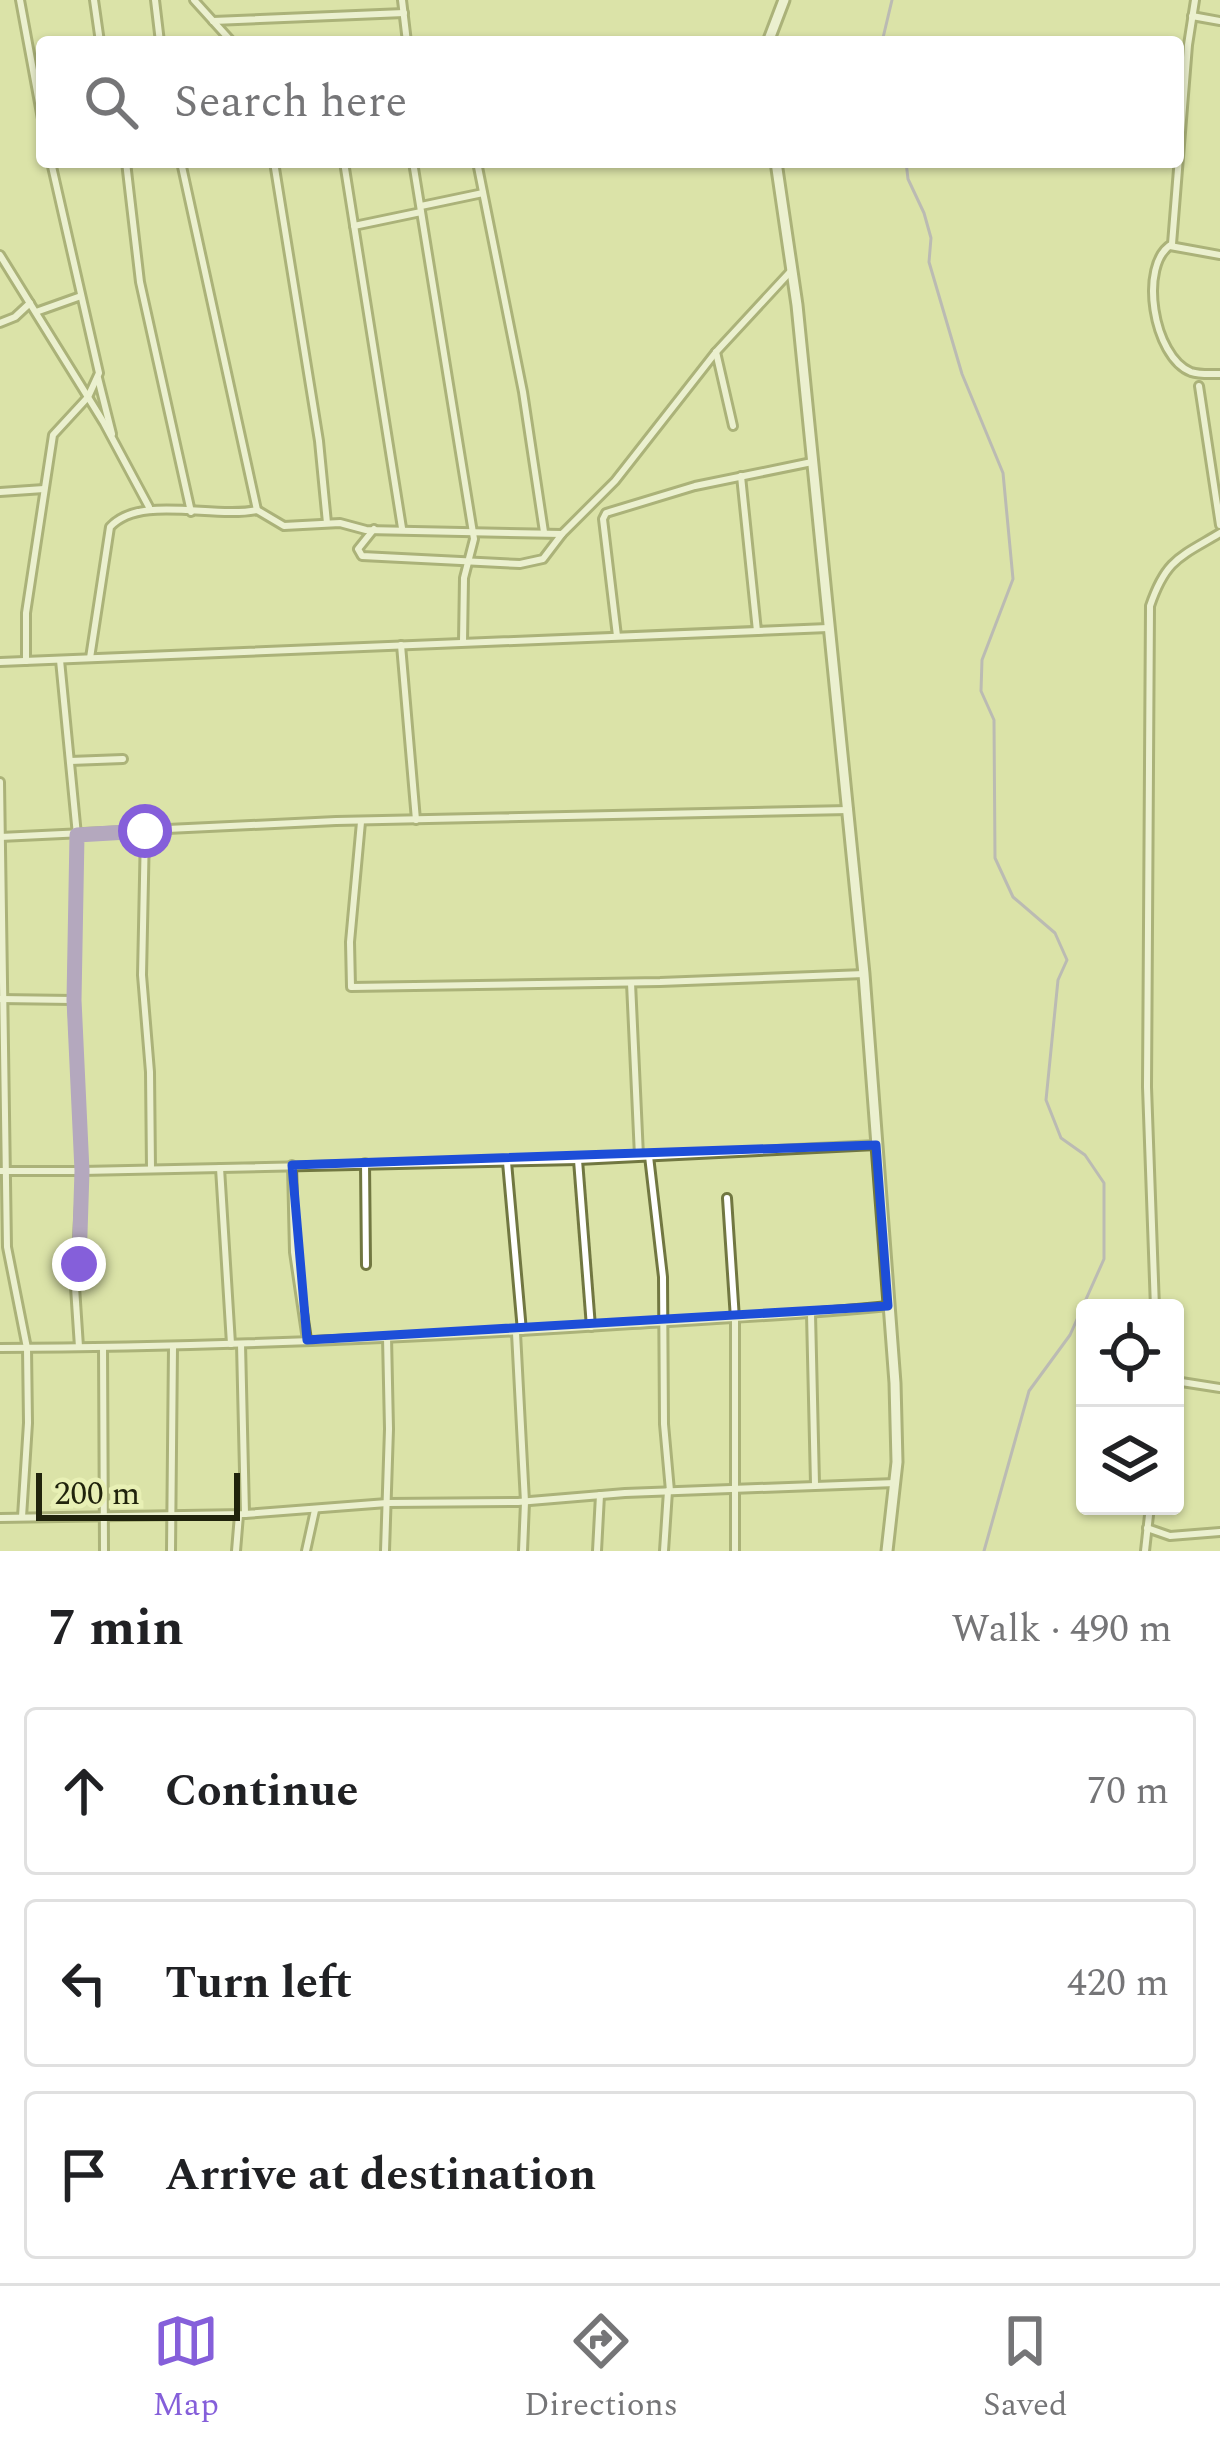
<!DOCTYPE html>
<html lang="en">
<head>
<meta charset="utf-8">
<style>
	:root { --surface:#fff; --page:#f6f6f6; --text:#202124; --muted:#757577; --line:#e0e0e0; --accent:#855fda }
	body { margin:0; font-family:Spectral,serif; background:var(--page); color:var(--text) }
	.controls { position:absolute; right:36px; bottom:36px; display:grid; overflow:hidden; border-radius:12px; box-shadow:0 3px 9px #0004 }
	.controls button { width:108px; height:108px; display:grid; place-items:center; padding:0; border:0; border-bottom:3px solid var(--line); background:var(--surface); color:var(--text); font:60px sans-serif }
	.scale { position:absolute; left:36px; bottom:30px; width:204px; box-sizing:border-box; padding-left:12px; border:6px solid #20230c; border-top:0; font-size:33px; line-height:42px; white-space:nowrap; color:#20230c; -webkit-text-stroke:9px #e8f0b5; paint-order:stroke }
	.stop { position:absolute; width:36px; height:36px; margin:-27px; border:9px solid #855fda; border-radius:50%; background:#fff }
	.stop.end { background:#855fda; border-color:#fff; box-shadow:0 3px 12px #0008 }
	.list { margin:0; padding:0; list-style:none }
	h2 { display:flex; justify-content:space-between; align-items:center; height:156px; margin:0; padding:0 48px; font-size:51px }
	h2 small { font-size:39px; font-weight:400; color:var(--muted) }
	.list li { display:grid; grid-template-columns:78px 1fr auto; gap:36px; align-items:center; box-sizing:border-box; height:168px; margin:0 24px 24px; padding:0 24px; border:3px solid var(--line); border-radius:12px }
	.list b { display:block; font-size:45px; white-space:nowrap }
	.list em { font-size:39px; font-style:normal; color:var(--muted) }
	.icon { flex:none; width:66px; height:66px; fill:none; stroke:currentColor; stroke-width:2; stroke-linecap:round; stroke-linejoin:round }
	.map { position:relative; flex:none; width:1220px; height:1551px; overflow:hidden }
	.search { position:absolute; background:var(--surface); box-shadow:0 3px 9px #0004; left:36px; right:36px; top:36px; height:132px; display:flex; align-items:center; gap:30px; box-sizing:border-box; padding:0 42px; border-radius:12px; color:var(--muted); font-size:45px }
	.sheet { height:732px; background:var(--surface) }
	nav { display:flex; justify-content:space-around; align-items:center; box-sizing:border-box; height:168px; border-top:3px solid var(--line); background:var(--surface); font-size:33px; color:var(--muted) }
	nav a { display:grid; justify-items:center; gap:6px }
	nav .on { color:var(--accent) }
	.map>svg:first-child { display:block }
	.lines { fill:none; stroke-linecap:round; stroke-linejoin:round }
	.stream { stroke:#9689c1; stroke-width:3 }
	.street-casing { stroke:#717741; stroke-width:12 }
	.secondary-casing { stroke:#717741; stroke-width:15 }
	.street { stroke:#fff; stroke-width:6 }
	.secondary { stroke:#fff; stroke-width:9 }
	.route { stroke:#855fda; stroke-width:15 }
	.marked { fill:none; stroke:#1d4ed8; stroke-width:9; stroke-linejoin:round }
</style>
</head>
<body>
<div class="map">
<svg width="1220" height="1551" viewBox="0 0 1220 1551">
	<rect width="100%" height="100%" fill="#dbe3a8"/>
	<g class="lines">
		<!-- stream -->
		<g class="stream">
			<polyline points="882,42 892,0"/>
			<polyline points="906,162 908,179 924,213 931,238 929,262 962,374 1003,473 1013,579 982,660 981,691 994,720 995,858 1013,897 1055,933 1067,960 1058,980 1046,1100 1061,1138 1085,1155 1104,1183 1104,1259 1070,1335 1029,1391 984,1551"/>
		</g>
		<defs>
			<g id="street">
				<polyline points="20,0 42,119"/>
				<polyline points="94,0 100,42"/>
				<polyline points="155,0 160,42"/>
				<polyline points="194,0 232,42"/>
				<polyline points="402,0 407,42"/>
				<path d="M1195,0L1188,45L1172,244C1138,264 1153,357 1191,372C1200,375 1211,374 1220,374"/>
				<polyline points="1192,16 1220,21"/>
				<polyline points="213,21 404,13"/>
				<polyline points="126,162 140,282 191,512"/>
				<polyline points="181,162 257,510"/>
				<polyline points="274,162 319,441 327,523"/>
				<polyline points="344,162 402,528"/>
				<polyline points="413,162 474,539 464,578 463,642"/>
				<polyline points="477,162 523,392 544,532"/>
				<polyline points="421,206 483,193"/>
				<polyline points="354,226 421,212"/>
				<polyline points="1170,246 1220,255"/>
				<polyline points="0,255 104,423 149,507"/>
				<polyline points="36,312 81,296"/>
				<polyline points="0,323 15,317 30,303"/>
				<polyline points="716,352 733,426"/>
				<polyline points="98,378 112,434"/>
				<polyline points="1199,386 1220,525"/>
				<polyline points="741,476 757,631"/>
				<polyline points="0,492 44,489"/>
				<polyline points="374,529 358,549 362,556 520,564 543,559 562,534"/>
				<polyline points="617,636 603,519 606,513 695,486 812,462"/>
				<polyline points="401,645 416,820"/>
				<path d="M90,658L110,527C140,494 213,519 257,510L284,526L340,523L366,530L562,534L615,481L716,352L790,272"/>
				<polyline points="26,661 26,613 53,435 88,397 99,373 51,162"/>
				<polyline points="0,662 828,628"/>
				<polyline points="70,761 123,759"/>
				<polyline points="0,782 7,1247 27,1348 28,1423 22,1517"/>
				<polyline points="361,822 350,942 351,987 660,982 864,974"/>
				<polyline points="145,831 142,975 150,1072 151,1169"/>
				<polyline points="0,837 336,821 849,810"/>
				<polyline points="631,983 639,1156"/>
				<polyline points="0,999 73,1000"/>
				<polyline points="649,1156 663,1277 664,1424 670,1491"/>
				<polyline points="578,1160 591,1327"/>
				<polyline points="507,1162 522,1331"/>
				<polyline points="365,1163 366,1265"/>
				<polyline points="292,1165 294,1252 307,1340"/>
				<polyline points="220,1168 231,1344"/>
				<polyline points="0,1171 82,1171 73,1000 77,835 60,660"/>
				<polyline points="727,1198 735,1319 735,1551"/>
				<path d="M1155,1308L1147,1087L1150,606C1166,559 1180,557 1220,533"/>
				<polyline points="811,1314 815,1484"/>
				<polyline points="516,1333 525,1502 523,1551"/>
				<polyline points="241,1344 245,1514"/>
				<polyline points="79,1347 75,1287 82,1171 578,1160 876,1145"/>
				<polyline points="103,1347 104,1551"/>
				<path d="M0,1348C211,1347 422,1338 632,1324C718,1319 803,1315 888,1306"/>
				<polyline points="1175,1381 1220,1388"/>
				<polyline points="0,1518 245,1514 387,1503 518,1502 625,1493 895,1483"/>
				<polyline points="1147,1528 1170,1536 1220,1532"/>
				<polyline points="171,1551 173,1347"/>
				<polyline points="236,1551 239,1515"/>
				<polyline points="306,1551 315,1510"/>
				<polyline points="385,1551 389,1429 387,1337"/>
				<polyline points="597,1551 600,1495"/>
				<polyline points="664,1551 668,1491"/>
				<polyline points="1145,1551 1150,1506"/>
			</g>
			<g id="secondary">
				<polyline points="768,42 784,0"/>
				<polyline points="776,162 797,305 864,974 895,1383 897,1462 887,1551"/>
			</g>
		</defs>
		<!-- street casing -->
		<use href="#street" class="street-casing"/>
		<!-- secondary casing -->
		<use href="#secondary" class="secondary-casing"/>
		<!-- street -->
		<use href="#street" class="street"/>
		<!-- secondary -->
		<use href="#secondary" class="secondary"/>
	</g>
	<g class="lines">
		<!-- route -->
		<polyline class="route" points="79,1264 82,1171 74,1000 77,835 145,831"/>
	</g>
	<!-- marked area -->
	<path d="M0 0H1220V1551H0ZM876,1145L888,1306L307,1340L292,1165Z" fill="#dbe3a8" fill-opacity=".55" fill-rule="evenodd"/>
	<path class="marked" d="M876,1145L888,1306L307,1340L292,1165Z"/>
</svg>
<div class="controls">
<button><svg class="icon" aria-label="locate" viewBox="0 0 24 24"><circle cx="12" cy="12" r="6"/><path d="M12 2v4M12 18v4M2 12h4M18 12h4"/></svg></button>
<button><svg class="icon" aria-label="layers" viewBox="0 0 24 24"><path d="M12 4l9 5-9 5-9-5zM3 14l9 5 9-5"/></svg></button>
</div>
<div class="scale">200 m</div>
<div class="stop" style="left:145px;top:831px"></div>
<div class="stop end" style="left:79px;top:1264px"></div>
<div class="search"><svg class="icon" aria-label="search" viewBox="0 0 24 24"><circle cx="10" cy="10" r="6"/><path d="M15 15l6 6"/></svg>Search here</div>
</div>
<section class="sheet">
<h2>7 min<small>Walk · 490 m</small></h2>
<ul class="list">
<li><svg class="icon" aria-label="ahead" viewBox="0 0 24 24"><path d="M12 20V5M6 11l6-6 6 6"/></svg><div><b>Continue</b></div><em>70 m</em></li>
<li><svg class="icon" aria-label="left" viewBox="0 0 24 24"><path d="M17 20v-9H6M10 6l-5 5 5 5"/></svg><div><b>Turn left</b></div><em>420 m</em></li>
<li><svg class="icon" aria-label="arrive" viewBox="0 0 24 24"><path d="M6 21V4h12l-3 4 3 4H6"/></svg><div><b>Arrive at destination</b></div></li>
</ul>
</section>
<nav>
<a class="on"><svg class="icon" aria-label="map" viewBox="0 0 24 24"><path d="M3 6l6-2 6 2 6-2v14l-6 2-6-2-6 2zM9 4v14M15 6v14"/></svg>Map</a>
<a><svg class="icon" aria-label="directions" viewBox="0 0 24 24"><path d="M12 3l9 9-9 9-9-9zM9 14v-3h6M13 9l2 2-2 2"/></svg>Directions</a>
<a><svg class="icon" aria-label="saved" viewBox="0 0 24 24"><path d="M7 4h10v16l-5-4-5 4z"/></svg>Saved</a>
</nav>
</body>
</html>
